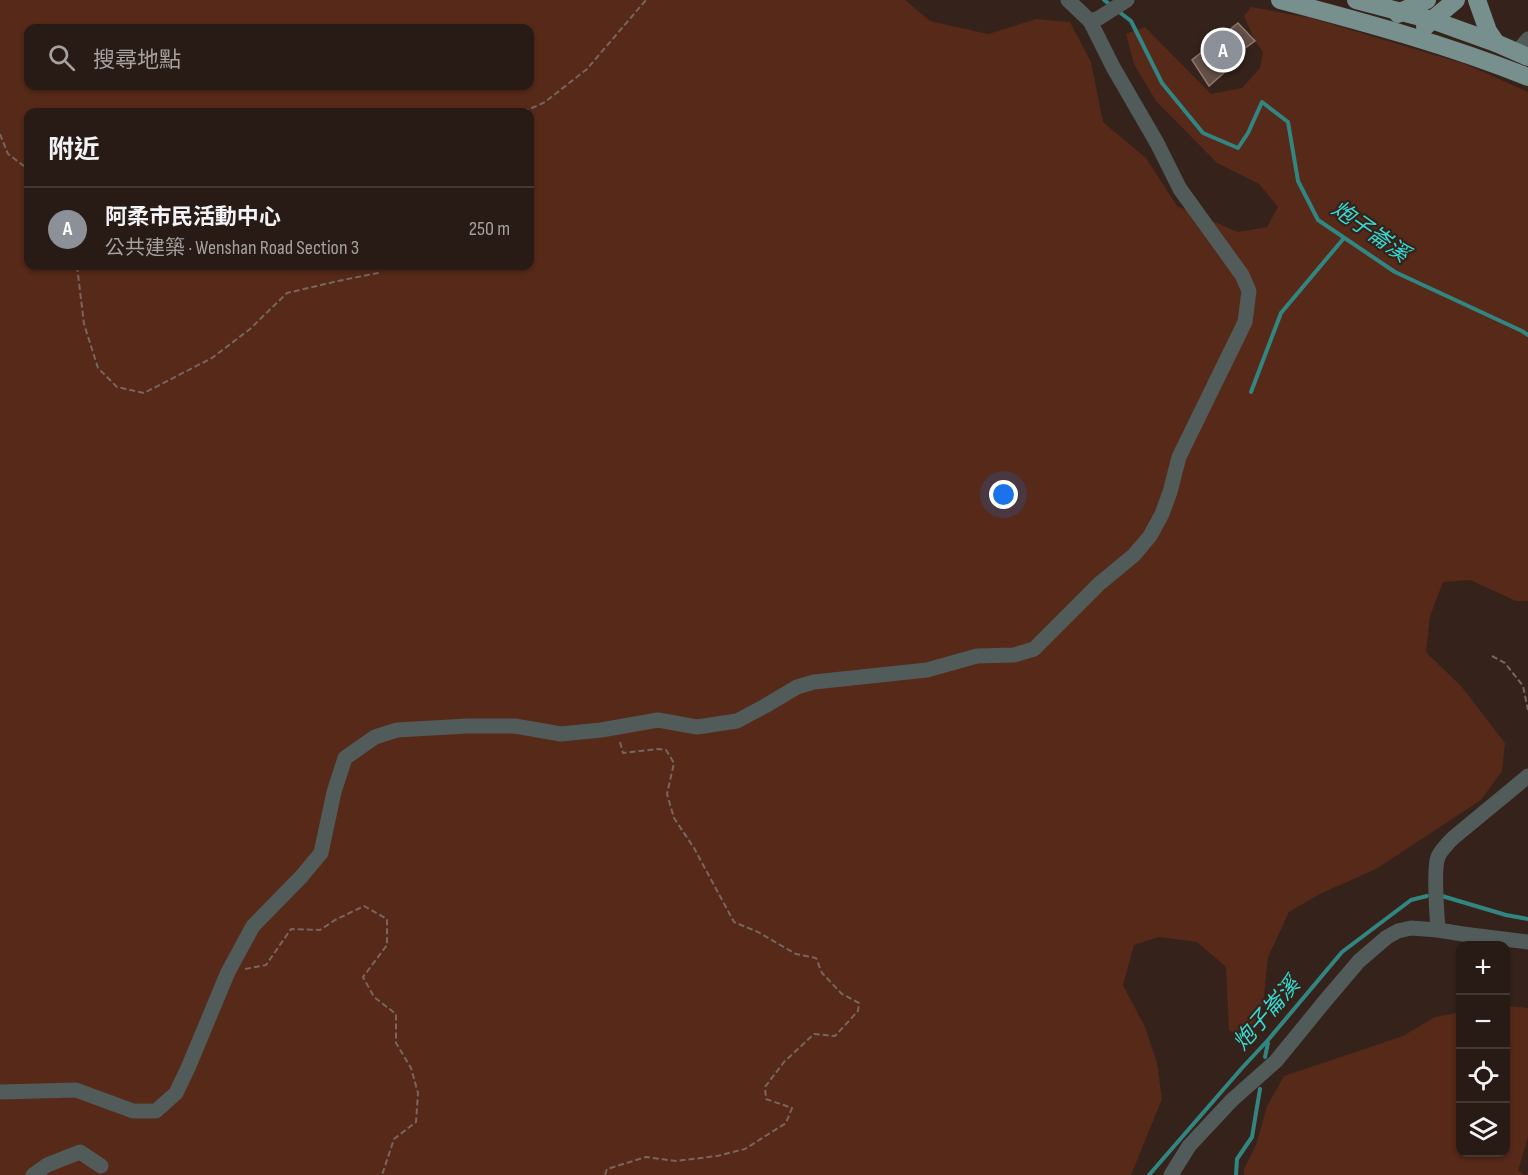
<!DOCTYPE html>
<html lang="zh-TW">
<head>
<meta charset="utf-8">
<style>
	:root { --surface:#281a14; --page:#342722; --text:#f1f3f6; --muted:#a5a1a0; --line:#443834; --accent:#8c9099 }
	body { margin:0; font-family:"Sofia Sans Condensed","Noto Sans TC",sans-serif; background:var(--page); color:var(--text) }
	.controls { position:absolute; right:18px; bottom:18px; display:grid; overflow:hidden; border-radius:12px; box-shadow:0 2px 4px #0004 }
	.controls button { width:54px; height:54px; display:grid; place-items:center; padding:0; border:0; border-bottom:2px solid var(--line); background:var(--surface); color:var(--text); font:30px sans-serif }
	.you { position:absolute; left:1004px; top:495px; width:21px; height:21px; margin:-15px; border:4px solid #fff; border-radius:50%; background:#1a73e8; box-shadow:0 0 0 9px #1a73e833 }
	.badge { display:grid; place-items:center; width:39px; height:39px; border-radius:50%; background:var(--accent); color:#fff; font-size:20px; font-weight:700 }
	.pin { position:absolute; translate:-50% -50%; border:3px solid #fff; box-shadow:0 2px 6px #0006 }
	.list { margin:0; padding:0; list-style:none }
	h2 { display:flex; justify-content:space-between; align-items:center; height:78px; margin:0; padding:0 24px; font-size:26px }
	h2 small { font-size:20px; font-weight:400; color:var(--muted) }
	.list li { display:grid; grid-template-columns:39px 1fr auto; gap:18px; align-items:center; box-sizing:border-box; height:84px; padding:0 24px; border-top:2px solid var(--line) }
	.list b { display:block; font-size:22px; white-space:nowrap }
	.list p { margin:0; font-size:20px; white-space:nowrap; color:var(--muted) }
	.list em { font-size:20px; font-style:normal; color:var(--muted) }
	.icon { flex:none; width:33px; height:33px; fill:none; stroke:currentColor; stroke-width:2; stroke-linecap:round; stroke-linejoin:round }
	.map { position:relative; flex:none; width:1528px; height:1175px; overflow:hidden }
	.search { position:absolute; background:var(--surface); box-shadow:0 2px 4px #0004; left:24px; top:24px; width:510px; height:66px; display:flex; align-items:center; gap:15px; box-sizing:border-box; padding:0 21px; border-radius:12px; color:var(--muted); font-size:22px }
	.panel { position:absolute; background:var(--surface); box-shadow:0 2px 4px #0004; left:24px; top:108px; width:510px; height:162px; border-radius:12px }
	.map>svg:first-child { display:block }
	.green { fill:#562918; fill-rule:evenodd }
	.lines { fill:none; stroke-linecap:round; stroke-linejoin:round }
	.stream { stroke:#328682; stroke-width:4 }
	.building { fill:#655048; stroke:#8e776f; stroke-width:1.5 }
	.path { stroke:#77665f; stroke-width:2; stroke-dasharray:6 3; stroke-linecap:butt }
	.minor { stroke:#505b5a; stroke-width:15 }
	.major { stroke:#778f8d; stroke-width:18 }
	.labels { text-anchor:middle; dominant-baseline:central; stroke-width:4.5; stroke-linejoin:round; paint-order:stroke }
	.water-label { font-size:22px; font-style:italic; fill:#33dbd4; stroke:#35221b }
</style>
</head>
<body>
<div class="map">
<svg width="1528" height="1175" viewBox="0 0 1528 1175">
	<rect width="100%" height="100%" fill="#35221b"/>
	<!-- green -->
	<g class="green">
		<path d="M0,0H905L930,21L988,34L1036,19L1070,22L1091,62L1103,122L1146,158L1177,206L1238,232L1267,227L1278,207L1259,184L1217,163L1156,101L1134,64L1126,34L1145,27L1211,94L1242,88L1260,68L1263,52L1255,41L1244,16L1251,7L1311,18L1465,64L1528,92V601H1516L1470,580L1443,582L1430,616L1426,652L1462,687L1505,743L1502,771L1481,800L1376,869L1320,894L1289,912L1268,957L1263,1005L1258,1027L1244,1039L1229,1030L1226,967L1197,942L1159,937L1134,945L1123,985L1145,1027L1157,1063L1162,1099L1131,1175H0ZM28,28H530V86H28ZM28,112H530V266H28Z"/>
		<polygon points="1506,1006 1528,1008 1528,1137 1518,1171 1526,1175 1244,1175 1244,1169 1256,1145 1267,1106 1284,1076 1403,1036 1435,1017 1460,1012 1460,1152 1506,1152"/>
	</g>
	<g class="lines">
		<!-- stream -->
		<g class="stream">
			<polyline points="1104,0 1112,6"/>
			<polyline points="1118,11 1131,21 1162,83 1203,133 1238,148 1248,133 1262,102 1288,122 1298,181 1318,220 1395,272 1522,331 1528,335"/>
			<polyline points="1251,392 1281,313 1344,238"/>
			<polyline points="1442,896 1506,915 1528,919"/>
			<polyline points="1265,1057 1268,1043"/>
			<polyline points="1149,1175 1242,1068 1268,1040 1342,952 1411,900 1427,896"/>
			<polyline points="1236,1175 1237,1159 1252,1137 1260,1089"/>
		</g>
	</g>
	<!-- building -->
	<polygon class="building" points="1238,23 1255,41 1230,59 1227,70 1209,86 1192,60"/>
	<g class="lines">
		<!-- path -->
		<g class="path">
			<polyline points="523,112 545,102 587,69 646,0"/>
			<polyline points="0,134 8,154 28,169"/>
			<polyline points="77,266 84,324 98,368 117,387 144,393 212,358 250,329 287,293 338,281 378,273 382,266"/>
			<polyline points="1492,656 1505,663 1523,686 1528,710"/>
			<polyline points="245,969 266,965 291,929 320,930 335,920 364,906 387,919 387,945 363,977 374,997 396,1014 396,1043 411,1068 418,1093 416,1122 394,1139 382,1175"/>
			<polyline points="605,1175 607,1169 646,1157 676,1161 717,1156 745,1149 786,1123 792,1108 766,1099 765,1087 784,1062 814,1034 835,1036 858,1011 859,1003 842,994 822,973 816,958 796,954 758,932 734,922 694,848 674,818 667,794 674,763 666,750 658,749 623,753 620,742"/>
		</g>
		<!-- minor -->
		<g class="minor">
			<polyline points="1068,0 1090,21"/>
			<polyline points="1517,52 1528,39"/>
			<path d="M1438,930C1437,914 1433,870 1438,857C1441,850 1447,844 1453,838L1528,776"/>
			<polyline points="0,1092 76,1090 133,1111 156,1111 176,1093 188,1068 228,972 253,926 301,877 321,853 334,792 345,758 375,737 397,730 467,726 515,726 561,734 601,730 658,720 697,727 737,721 765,706 797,687 814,682 927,670 977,656 1014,655 1034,649 1099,584 1134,555 1150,536 1162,514 1170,492 1179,457 1245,322 1249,291 1242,275 1180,189 1157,143 1113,67 1090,21 1099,18 1127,0"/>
			<polyline points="33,1175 47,1165 80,1152 101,1166"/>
			<polyline points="1171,1175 1189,1146 1232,1100 1276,1061 1325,1001 1359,961 1387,937 1398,931 1411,928 1438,930 1463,934 1528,942"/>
		</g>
		<!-- major -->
		<g class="major">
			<path d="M1280,0C1364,22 1448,45 1528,77"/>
			<polyline points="1356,0 1432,20 1496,43 1528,57"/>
			<polyline points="1477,0 1488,31 1496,43"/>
			<polyline points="1398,14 1400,12 1427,0"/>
			<polyline points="1425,27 1432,20 1456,0"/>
		</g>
	</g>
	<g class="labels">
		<!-- water labels -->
		<g class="water-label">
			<text transform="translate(1370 232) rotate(35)">炮子崙溪</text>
			<text transform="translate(1267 1014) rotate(-49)">炮子崙溪</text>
		</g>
	</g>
</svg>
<div class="controls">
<button>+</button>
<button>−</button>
<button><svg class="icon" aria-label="locate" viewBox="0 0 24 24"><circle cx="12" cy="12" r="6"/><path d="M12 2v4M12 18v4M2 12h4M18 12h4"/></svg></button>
<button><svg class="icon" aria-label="layers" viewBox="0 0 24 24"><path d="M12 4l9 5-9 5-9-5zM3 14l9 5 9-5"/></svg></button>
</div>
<div class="you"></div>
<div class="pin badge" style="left:1223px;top:50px">A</div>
<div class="search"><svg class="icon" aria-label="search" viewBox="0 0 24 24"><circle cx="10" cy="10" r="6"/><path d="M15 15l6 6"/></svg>搜尋地點</div>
<section class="panel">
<h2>附近<small></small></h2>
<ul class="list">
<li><span class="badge">A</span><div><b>阿柔市民活動中心</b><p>公共建築 · Wenshan Road Section 3</p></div><em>250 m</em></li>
</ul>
</section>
</div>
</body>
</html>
